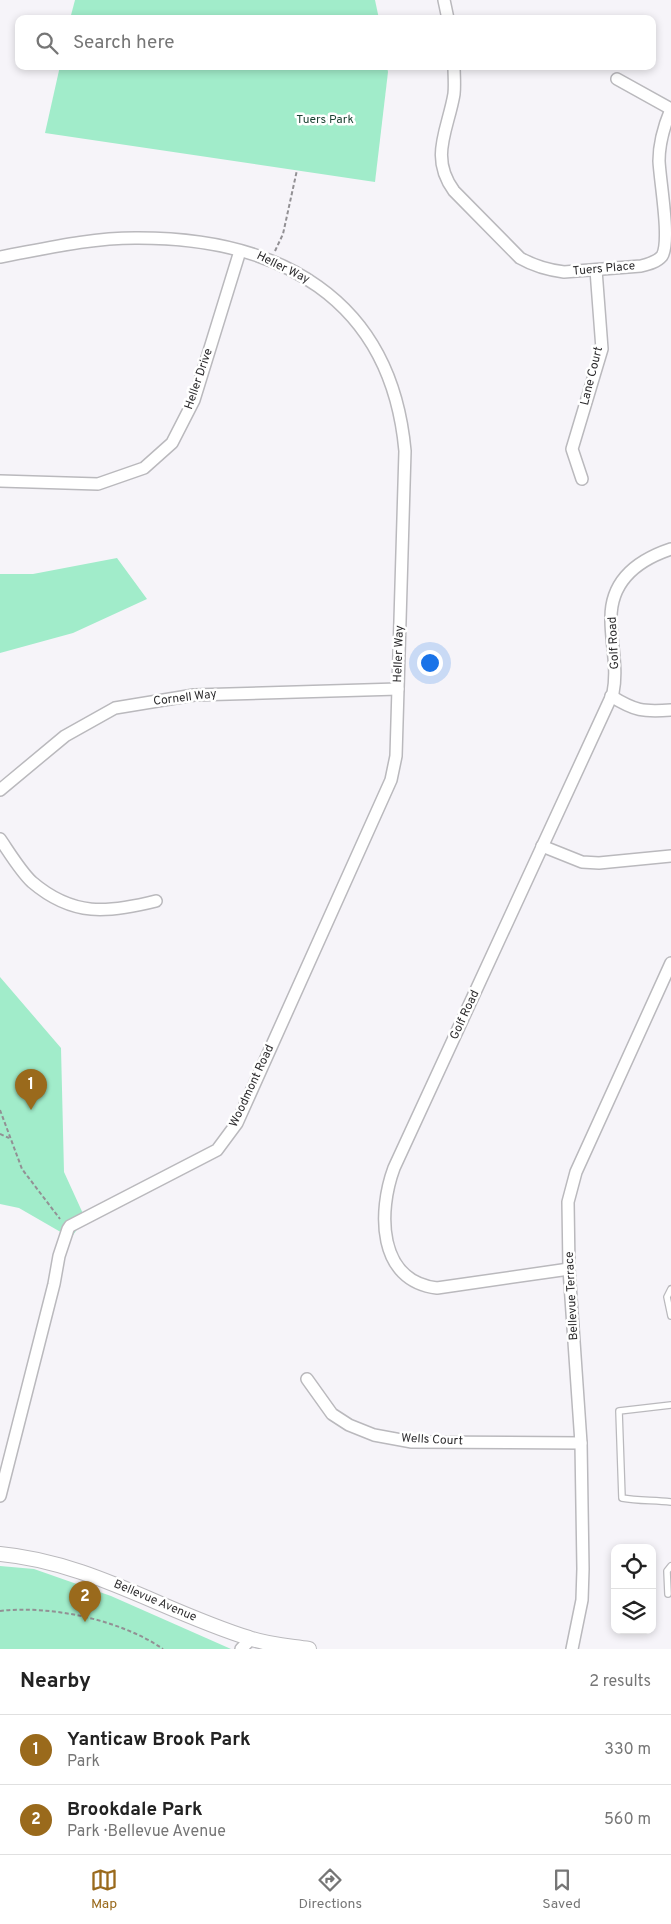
<!DOCTYPE html>
<html lang="en">
<head>
<meta charset="utf-8">
<style>
	:root { --surface:#fff; --page:#f6f6f6; --text:#222; --muted:#767676; --line:#e0e0e0; --accent:#9a6a1c }
	body { margin:0; font-family:Overpass,sans-serif; background:var(--page); color:var(--text) }
	.controls { position:absolute; right:15px; bottom:15px; display:grid; overflow:hidden; border-radius:10px; box-shadow:0 2px 8px #0003 }
	.controls button { width:45px; height:45px; display:grid; place-items:center; padding:0; border:0; border-bottom:1px solid var(--line); background:var(--surface); color:var(--text); font:25px sans-serif }
	.you { position:absolute; left:429px; top:662px; width:18px; height:18px; margin:-12px; border:4px solid #fff; border-radius:50%; background:#1a73e8; box-shadow:0 0 0 8px #1a73e833 }
	.badge { display:grid; place-items:center; width:32px; height:32px; border-radius:50%; background:var(--accent); color:#fff; font-size:16px; font-weight:700 }
	.pin { position:absolute; translate:-50% -41px; filter:drop-shadow(0 1px 2px #0008) }
	.pin::after { content:''; position:absolute; top:26px; width:18px; height:15px; background:inherit; clip-path:polygon(0 0,100% 0,50% 100%) }
	.list { margin:0; padding:0; list-style:none }
	h2 { display:flex; justify-content:space-between; align-items:center; height:65px; margin:0; padding:0 20px; font-size:21px }
	h2 small { font-size:16px; font-weight:400; color:var(--muted) }
	.list li { display:grid; grid-template-columns:32px 1fr auto; gap:15px; align-items:center; box-sizing:border-box; height:70px; padding:0 20px; border-top:1px solid var(--line) }
	.list b { display:block; font-size:19px; white-space:nowrap }
	.list p { margin:0; font-size:16px; white-space:nowrap; color:var(--muted) }
	.list em { font-size:16px; font-style:normal; color:var(--muted) }
	.icon { flex:none; width:28px; height:28px; fill:none; stroke:currentColor; stroke-width:2; stroke-linecap:round; stroke-linejoin:round }
	.map { position:relative; flex:none; width:671px; height:1649px; overflow:hidden }
	.search { position:absolute; background:var(--surface); box-shadow:0 2px 8px #0003; left:15px; right:15px; top:15px; height:55px; display:flex; align-items:center; gap:12px; box-sizing:border-box; padding:0 18px; border-radius:10px; color:var(--muted); font-size:19px }
	.sheet { height:205px; background:var(--surface) }
	nav { display:flex; justify-content:space-around; align-items:center; box-sizing:border-box; height:70px; border-top:1px solid var(--line); background:var(--surface); font-size:14px; color:var(--muted) }
	nav a { display:grid; justify-items:center; gap:2px }
	nav .on { color:var(--accent) }
	.map>svg:first-child { display:block }
	.green { fill:#a1ecca }
	.lines { fill:none; stroke-linecap:round; stroke-linejoin:round }
	.service-casing { stroke:#bab9bd; stroke-width:8 }
	.minor-casing { stroke:#bab9bd; stroke-width:14 }
	.tertiary-casing { stroke:#bab9bd; stroke-width:16 }
	.path { stroke:#929094; stroke-width:2; stroke-dasharray:4 2.5; stroke-linecap:butt }
	.service { stroke:#fff; stroke-width:5.5 }
	.minor { stroke:#fff; stroke-width:11 }
	.tertiary { stroke:#fff; stroke-width:14 }
	.labels { text-anchor:middle; dominant-baseline:central; stroke-width:5; stroke-linejoin:round; paint-order:stroke }
	.park-label { font-size:12px; fill:#1e4535; stroke:#fff }
	.street-label { font-size:12px; fill:#2c2b2d; stroke:#fff }
</style>
</head>
<body>
<div class="map">
<svg width="671" height="1649" viewBox="0 0 671 1649">
	<rect width="100%" height="100%" fill="#f6f4f9"/>
	<!-- green -->
	<g class="green">
		<polygon points="75,0 375,0 379,19 70,19"/>
		<polygon points="60,66 387,66 388,72 375,182 45,133"/>
		<polygon points="117,558 147,599 73,633 0,653 0,574 33,574"/>
		<polygon points="0,977 61,1048 64,1172 85,1218 71,1238 19,1208 0,1204"/>
		<polygon points="0,1566 34,1569 111,1596 231,1649 0,1649"/>
	</g>
	<g class="lines">
		<defs>
			<g id="service">
				<polyline points="671,1289 667,1297 671,1316"/>
				<path d="M671,1405L619,1411L622,1498C638,1501 654,1500 671,1502"/>
				<polyline points="668,1594 667,1571 671,1566"/>
			</g>
			<g id="minor">
				<polyline points="444,0 448,19"/>
				<path d="M454,66C454,75 455,85 454,94C448,130 429,157 454,191L520,258C534,266 548,270 564,272L641,266C649,264 657,262 662,256C671,241 660,182 659,161C659,143 664,126 671,109"/>
				<polyline points="617,79 671,109"/>
				<path d="M0,257C44,249 89,238 135,238C277,237 391,297 405,451L396,756L391,780L237,1123L217,1150L70,1226L68,1229L59,1256L54,1284L0,1496"/>
				<polyline points="582,479 572,449 602,349 596,270"/>
				<polyline points="0,481 98,484 144,468 172,443 194,400 240,251"/>
				<path d="M611,696C635,711 643,712 671,710"/>
				<polyline points="0,790 65,736 115,708 194,695 398,689"/>
				<path d="M0,839C9,852 21,872 32,882C73,917 108,913 156,901"/>
				<polyline points="542,846 582,862 599,863 671,856"/>
				<path d="M569,1269L437,1288C377,1281 378,1211 394,1168L613,693C618,668 611,644 611,620C610,580 638,560 671,549"/>
				<polyline points="307,1379 332,1414 349,1425 374,1435 412,1442 581,1443"/>
				<polyline points="241,1649 251,1639"/>
				<polyline points="572,1649 582,1600 583,1569 581,1443 569,1269 568,1202 576,1172 671,963"/>
			</g>
			<path id="tertiary" d="M0,1554C89,1562 165,1612 249,1638C269,1645 289,1646 309,1649"/>
		</defs>
		<!-- service casing -->
		<use href="#service" class="service-casing"/>
		<!-- minor casing -->
		<use href="#minor" class="minor-casing"/>
		<!-- tertiary casing -->
		<use href="#tertiary" class="tertiary-casing"/>
		<!-- path -->
		<g class="path">
			<polyline points="275,251 283,234 297,170"/>
			<polyline points="0,1110 22,1169 60,1219"/>
			<polyline points="0,1134 9,1138"/>
			<path d="M0,1611C51,1605 121,1620 163,1649"/>
		</g>
		<!-- service -->
		<use href="#service" class="service"/>
		<!-- minor -->
		<use href="#minor" class="minor"/>
		<!-- tertiary -->
		<use href="#tertiary" class="tertiary"/>
	</g>
	<g class="labels">
		<!-- park labels -->
		<g class="park-label">
			<text x="325" y="120">Tuers Park</text>
		</g>
		<!-- street labels -->
		<g class="street-label">
			<text transform="translate(283 268) rotate(26)">Heller Way</text>
			<text transform="translate(604 269) rotate(-5)">Tuers Place</text>
			<text transform="translate(592 376) rotate(-76)">Lane Court</text>
			<text transform="translate(199 379) rotate(-71)">Heller Drive</text>
			<text transform="translate(614 643) rotate(-93)">Golf Road</text>
			<text transform="translate(399 654) rotate(-88)">Heller Way</text>
			<text transform="translate(185 698) rotate(-7)">Cornell Way</text>
			<text transform="translate(465 1015) rotate(-65)">Golf Road</text>
			<text transform="translate(252 1086) rotate(-65)">Woodmont Road</text>
			<text transform="translate(572 1296) rotate(-93)">Bellevue Terrace</text>
			<text transform="translate(432 1440) rotate(3)">Wells Court</text>
			<text transform="translate(155 1601) rotate(23)">Bellevue Avenue</text>
		</g>
	</g>
</svg>
<div class="controls">
<button><svg class="icon" aria-label="locate" viewBox="0 0 24 24"><circle cx="12" cy="12" r="6"/><path d="M12 2v4M12 18v4M2 12h4M18 12h4"/></svg></button>
<button><svg class="icon" aria-label="layers" viewBox="0 0 24 24"><path d="M12 4l9 5-9 5-9-5zM3 14l9 5 9-5"/></svg></button>
</div>
<div class="you"></div>
<div class="pin badge" style="left:31px;top:1110px">1</div>
<div class="pin badge" style="left:85px;top:1622px">2</div>
<div class="search"><svg class="icon" aria-label="search" viewBox="0 0 24 24"><circle cx="10" cy="10" r="6"/><path d="M15 15l6 6"/></svg>Search here</div>
</div>
<section class="sheet">
<h2>Nearby<small>2 results</small></h2>
<ul class="list">
<li><span class="badge">1</span><div><b>Yanticaw Brook Park</b><p>Park</p></div><em>330 m</em></li>
<li><span class="badge">2</span><div><b>Brookdale Park</b><p>Park · Bellevue Avenue</p></div><em>560 m</em></li>
</ul>
</section>
<nav>
<a class="on"><svg class="icon" aria-label="map" viewBox="0 0 24 24"><path d="M3 6l6-2 6 2 6-2v14l-6 2-6-2-6 2zM9 4v14M15 6v14"/></svg>Map</a>
<a><svg class="icon" aria-label="directions" viewBox="0 0 24 24"><path d="M12 3l9 9-9 9-9-9zM9 14v-3h6M13 9l2 2-2 2"/></svg>Directions</a>
<a><svg class="icon" aria-label="saved" viewBox="0 0 24 24"><path d="M7 4h10v16l-5-4-5 4z"/></svg>Saved</a>
</nav>
</body>
</html>
